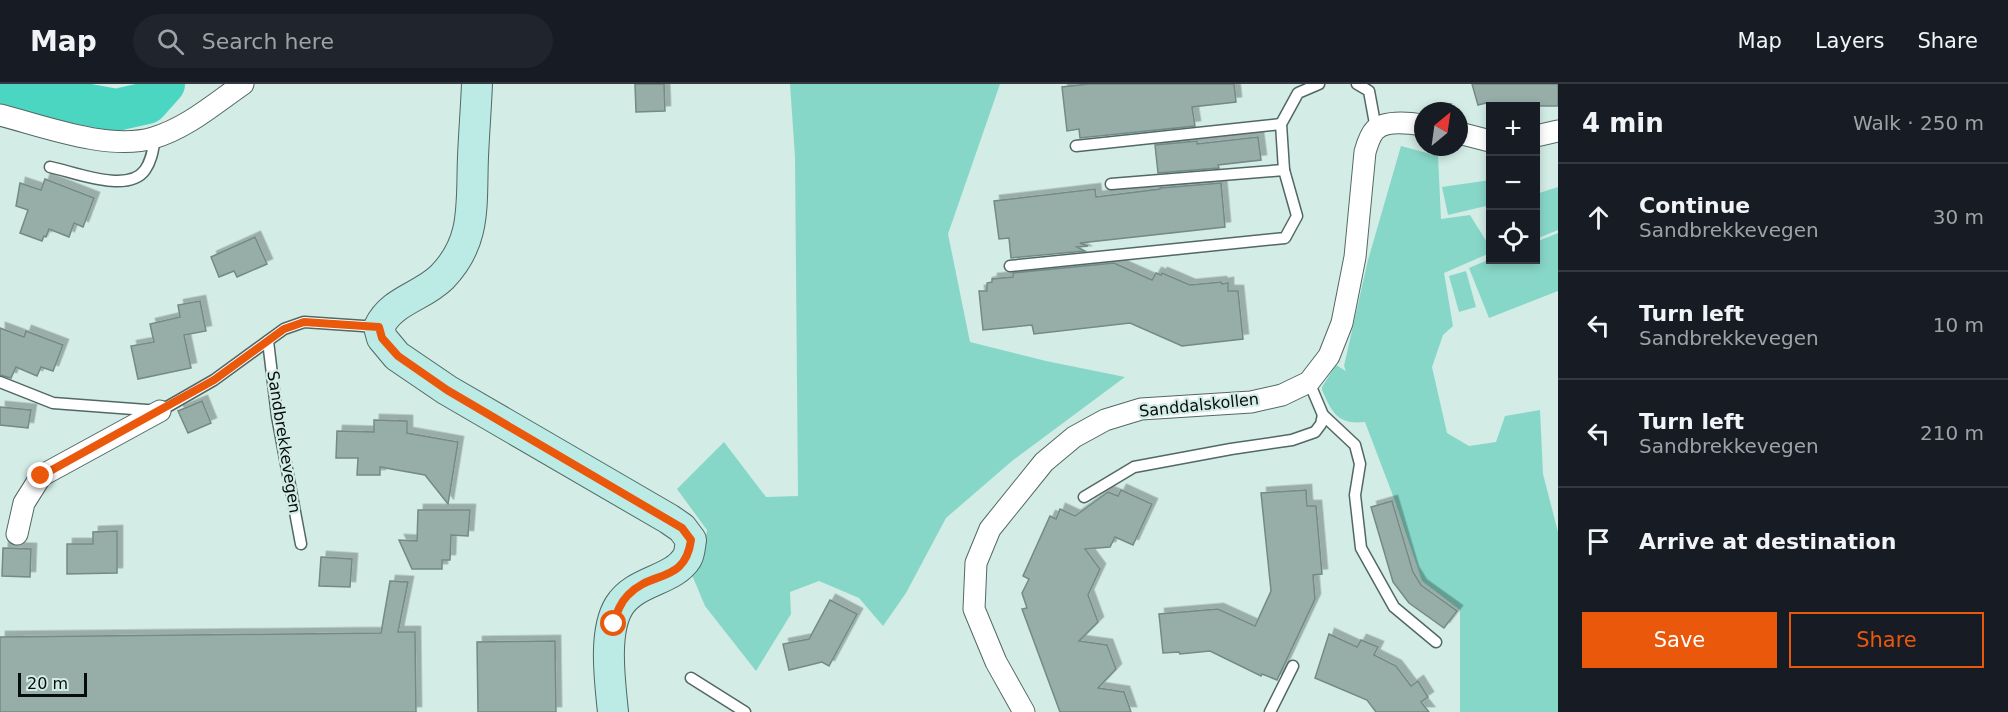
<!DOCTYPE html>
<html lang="en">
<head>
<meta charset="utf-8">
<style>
	:root { --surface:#171b24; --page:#20242c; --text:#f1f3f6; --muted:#9ea1a6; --line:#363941; --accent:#ea580c }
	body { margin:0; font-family:"DejaVu Sans",sans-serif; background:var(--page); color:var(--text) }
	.controls { position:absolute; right:18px; top:18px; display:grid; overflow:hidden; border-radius:0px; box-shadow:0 3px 9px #0003 }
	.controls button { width:54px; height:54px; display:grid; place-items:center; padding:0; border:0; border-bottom:2px solid var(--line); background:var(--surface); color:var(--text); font:30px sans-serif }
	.compass { position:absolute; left:1414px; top:18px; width:54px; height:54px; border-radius:50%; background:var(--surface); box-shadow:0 3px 9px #0003; rotate:29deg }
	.scale { position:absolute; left:18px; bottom:15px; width:69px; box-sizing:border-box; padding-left:6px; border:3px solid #060d0c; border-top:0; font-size:16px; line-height:21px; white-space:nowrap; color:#060d0c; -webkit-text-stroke:4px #d3ece6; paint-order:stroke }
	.stop { position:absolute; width:18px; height:18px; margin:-14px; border:4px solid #ea580c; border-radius:50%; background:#fff }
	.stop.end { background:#ea580c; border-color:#fff; box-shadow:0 2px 6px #0008 }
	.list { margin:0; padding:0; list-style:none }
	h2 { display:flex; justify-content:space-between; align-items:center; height:78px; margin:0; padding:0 24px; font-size:26px }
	h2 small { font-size:20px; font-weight:400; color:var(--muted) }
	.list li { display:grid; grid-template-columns:39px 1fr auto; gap:18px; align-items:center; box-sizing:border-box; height:108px; padding:0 24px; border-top:2px solid var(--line) }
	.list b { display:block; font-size:22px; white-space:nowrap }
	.list p { margin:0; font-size:20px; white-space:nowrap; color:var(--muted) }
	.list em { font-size:20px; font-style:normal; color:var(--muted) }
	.actions { display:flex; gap:12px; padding:18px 24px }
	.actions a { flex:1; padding:14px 0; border:2px solid var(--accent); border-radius:0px; text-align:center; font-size:21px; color:var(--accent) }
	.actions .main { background:var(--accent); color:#fff }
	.icon { flex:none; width:33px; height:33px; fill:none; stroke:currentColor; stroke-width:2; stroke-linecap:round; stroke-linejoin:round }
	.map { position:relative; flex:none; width:1558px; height:628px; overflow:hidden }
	header { display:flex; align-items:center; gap:36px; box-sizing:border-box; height:84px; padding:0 30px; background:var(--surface); border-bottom:2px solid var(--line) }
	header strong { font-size:28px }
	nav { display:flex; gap:33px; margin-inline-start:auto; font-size:21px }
	.search { width:420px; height:54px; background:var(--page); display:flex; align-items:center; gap:15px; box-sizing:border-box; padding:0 21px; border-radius:33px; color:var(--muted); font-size:22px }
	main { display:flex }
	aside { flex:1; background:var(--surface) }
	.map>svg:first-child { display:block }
	.green { fill:#87d7c8 }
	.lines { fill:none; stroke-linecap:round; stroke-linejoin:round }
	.river { stroke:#4ad6c1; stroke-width:42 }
	.building { fill:#96ada8; stroke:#738a85; stroke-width:1.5; filter:url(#shadow) }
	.lane-casing { stroke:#526864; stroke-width:13 }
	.street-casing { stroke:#526864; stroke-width:23 }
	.secondary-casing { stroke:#526864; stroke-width:32 }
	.lane { stroke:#fff; stroke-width:10 }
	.street { stroke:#fff; stroke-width:21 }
	.secondary { stroke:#bcebe5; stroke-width:30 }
	.route { stroke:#ea580c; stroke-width:8 }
	.labels { text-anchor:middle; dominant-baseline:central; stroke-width:4.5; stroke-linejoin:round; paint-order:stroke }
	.street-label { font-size:16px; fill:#060d0c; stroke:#d3ece6 }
</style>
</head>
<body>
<header>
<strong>Map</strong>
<div class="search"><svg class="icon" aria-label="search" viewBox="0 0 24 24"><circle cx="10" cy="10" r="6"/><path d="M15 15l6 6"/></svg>Search here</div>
<nav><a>Map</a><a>Layers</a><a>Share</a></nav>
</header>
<main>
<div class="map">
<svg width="1558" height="628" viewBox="0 0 1558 628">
	<defs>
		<filter id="shadow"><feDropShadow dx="5.5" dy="-5.5" stdDeviation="0" flood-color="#0004"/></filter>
	</defs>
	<rect width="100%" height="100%" fill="#d3ece6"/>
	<!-- green -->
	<g class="green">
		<polygon points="790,0 1000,0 948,150 970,258 1046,277 1125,293 1012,377 946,434 906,509 883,542 859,514 819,497 790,508 791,530 756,587 705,522 692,491 704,467 707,446 677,405 724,358 766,413 798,412 795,73"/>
		<path d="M1401,62L1438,72L1441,135L1470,131L1490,163V169L1444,189L1453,242L1443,251L1432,283L1447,349L1469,362L1496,358L1505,332L1540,326L1543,390L1558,448V628H1460V526L1422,497L1395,417L1365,338C1338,341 1332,329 1322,306V303L1336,281L1346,287L1344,282L1368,176Z"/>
		<polygon points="1490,96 1490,121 1448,131 1442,103"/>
		<polygon points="1558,103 1558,146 1536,155 1536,110"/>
		<polygon points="1558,149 1558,207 1489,234 1469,184 1490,175 1536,176 1536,158"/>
		<polygon points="1466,187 1476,223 1459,228 1449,192"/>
	</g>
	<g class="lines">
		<!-- river -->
		<polyline class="river" points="0,4 116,26 147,19 164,0"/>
	</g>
	<!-- building -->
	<g class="building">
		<polygon points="635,0 664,0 665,27 636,28"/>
		<polygon points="1088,0 1234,0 1236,18 1192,23 1195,42 1080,54 1079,45 1067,47 1062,3"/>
		<polygon points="1472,0 1558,0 1558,22 1487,22 1486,19 1478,21"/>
		<polygon points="1258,53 1261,76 1218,81 1219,84 1158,89 1155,61 1197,57 1197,60"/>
		<polygon points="45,95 94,114 83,143 74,139 69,153 49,145 46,153 44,152 42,157 20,149 28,126 16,122 20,99 41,106"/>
		<polygon points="1221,99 1225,143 1080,159 1088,162 1077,163 1085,167 1011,174 1009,154 999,155 994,117 1095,105 1096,113 1160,105 1160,104"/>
		<polygon points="255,153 267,180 237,193 234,187 219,193 211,173"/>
		<polygon points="1114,179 1152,196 1156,189 1161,191 1162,189 1190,201 1221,198 1222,200 1228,199 1228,207 1238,207 1243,255 1182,262 1130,239 1034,250 1032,241 983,246 979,207 987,207 987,199 992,198 992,195 1013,193 1013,189"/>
		<polygon points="200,217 206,247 184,251 191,284 138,295 131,262 154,258 150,240 180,233 178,221"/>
		<polygon points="0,244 24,253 26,247 63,261 53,287 41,283 37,292 16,283 11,294 0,291"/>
		<polygon points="202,317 211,339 188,349 178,327"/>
		<polygon points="0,323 31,326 28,344 0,341"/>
		<polygon points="374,336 407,337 407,349 458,358 448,420 425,391 380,383 380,391 357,391 358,374 336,374 337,347 374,348"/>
		<polygon points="1121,406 1152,420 1133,461 1115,453 1110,463 1085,465 1100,485 1088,511 1098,538 1079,557 1107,561 1116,585 1098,604 1124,608 1131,628 1060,628 1022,525 1027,524 1022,509 1029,495 1023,492 1050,432 1056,435 1060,425 1075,432 1108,408 1118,412"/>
		<polygon points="1306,406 1307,422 1316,422 1322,490 1313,491 1315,515 1277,596 1262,590 1261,592 1210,567 1180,570 1179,568 1163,569 1159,530 1218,525 1255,542 1271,507 1261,409"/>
		<polygon points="1392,417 1413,488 1421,501 1457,527 1444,544 1409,519 1393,498 1371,423"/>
		<polygon points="418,426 470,426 468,452 451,451 450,476 442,476 442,485 412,485 399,456 417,457"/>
		<polygon points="117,447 117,489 67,490 67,460 93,460 93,448"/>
		<polygon points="3,464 31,465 30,493 2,492"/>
		<polygon points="321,473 352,475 350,503 319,502"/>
		<polygon points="390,497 408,498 398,548 415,548 416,628 0,628 0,553 381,549"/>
		<polygon points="830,516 857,530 829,582 822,578 789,586 783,560 809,555"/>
		<polygon points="1329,550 1357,563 1361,556 1378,563 1374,571 1396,582 1411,602 1418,597 1428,613 1421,618 1429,628 1376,628 1367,616 1315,594"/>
		<polygon points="555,557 556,628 478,628 477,558"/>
	</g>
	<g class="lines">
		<defs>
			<g id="lane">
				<polyline points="1357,0 1369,7 1376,45"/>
				<polyline points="1076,62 1281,40"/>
				<path d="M50,83C75,88 128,110 145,86C152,76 153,65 155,54"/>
				<polyline points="1111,100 1284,86"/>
				<polyline points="1010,182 1285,154 1297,132 1284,86 1281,40 1298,9 1319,0"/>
				<polyline points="268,257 277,332 301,460"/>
				<polyline points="0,298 53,319 160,327 214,296 284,245 304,238 378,243"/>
				<polyline points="1309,298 1323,331 1355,361 1360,380 1355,411 1361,464 1394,523 1436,558"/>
				<polyline points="1084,413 1134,383 1231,365 1292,356 1315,348 1321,340 1323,331"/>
				<polyline points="691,594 745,628"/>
				<polyline points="1270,628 1293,582"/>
			</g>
			<g id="street">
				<path d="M0,31C43,42 109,67 153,54C187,44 214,20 243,0"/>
				<polyline points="1459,49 1490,57"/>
				<polyline points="1536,52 1558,47"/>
				<polyline points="17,450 24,419 41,392 160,327"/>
				<path d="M1024,628L996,578L974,525L976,479L990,445L1044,378L1074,353L1105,336L1141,325L1251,318L1282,311L1309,298L1329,272L1342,239L1355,173L1365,68C1367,61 1370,51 1375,46C1385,36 1410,39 1423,41"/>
			</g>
			<path id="secondary" d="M477,0C476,24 474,49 473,73C471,120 477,157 442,193C422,213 392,216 379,243L382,254L397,272L447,306L669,435L682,444L691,456C690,461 690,469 687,474C673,497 635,496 619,522C603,548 610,598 613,628"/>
		</defs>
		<!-- lane casing -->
		<use href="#lane" class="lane-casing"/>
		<!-- street casing -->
		<use href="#street" class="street-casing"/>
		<!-- secondary casing -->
		<use href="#secondary" class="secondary-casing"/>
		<!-- lane -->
		<use href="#lane" class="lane"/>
		<!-- street -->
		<use href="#street" class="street"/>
		<!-- secondary -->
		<use href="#secondary" class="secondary"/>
	</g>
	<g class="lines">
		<!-- route -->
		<path class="route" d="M41,392L214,296L284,245L304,238L379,243L382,254L398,272L447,306L682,444L691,456C685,500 651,486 628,511C620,519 617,528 614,540"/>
	</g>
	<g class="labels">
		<!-- street labels -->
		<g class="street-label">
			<text transform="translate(1199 321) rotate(-6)">Sanddalskollen</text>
			<text transform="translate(284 358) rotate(81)">Sandbrekkevegen</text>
		</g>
	</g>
</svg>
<div class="controls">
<button>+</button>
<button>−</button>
<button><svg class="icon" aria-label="locate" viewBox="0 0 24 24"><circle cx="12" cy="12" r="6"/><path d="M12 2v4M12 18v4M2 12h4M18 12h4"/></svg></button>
</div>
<svg class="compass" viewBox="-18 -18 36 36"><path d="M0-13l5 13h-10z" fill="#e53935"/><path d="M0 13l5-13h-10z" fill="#9ea1a6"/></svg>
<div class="scale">20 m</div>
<div class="stop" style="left:614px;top:540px"></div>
<div class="stop end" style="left:41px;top:392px"></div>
</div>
<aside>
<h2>4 min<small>Walk · 250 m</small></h2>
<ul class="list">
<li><svg class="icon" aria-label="ahead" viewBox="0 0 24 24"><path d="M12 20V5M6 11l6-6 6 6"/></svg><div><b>Continue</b><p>Sandbrekkevegen</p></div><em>30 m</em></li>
<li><svg class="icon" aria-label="left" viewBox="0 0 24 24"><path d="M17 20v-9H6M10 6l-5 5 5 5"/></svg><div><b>Turn left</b><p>Sandbrekkevegen</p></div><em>10 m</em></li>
<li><svg class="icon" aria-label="left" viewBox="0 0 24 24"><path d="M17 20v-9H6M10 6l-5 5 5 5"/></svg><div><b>Turn left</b><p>Sandbrekkevegen</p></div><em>210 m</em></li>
<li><svg class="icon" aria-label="arrive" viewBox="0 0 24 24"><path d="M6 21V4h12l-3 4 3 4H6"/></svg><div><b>Arrive at destination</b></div></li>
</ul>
<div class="actions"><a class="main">Save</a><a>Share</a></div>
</aside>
</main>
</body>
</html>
